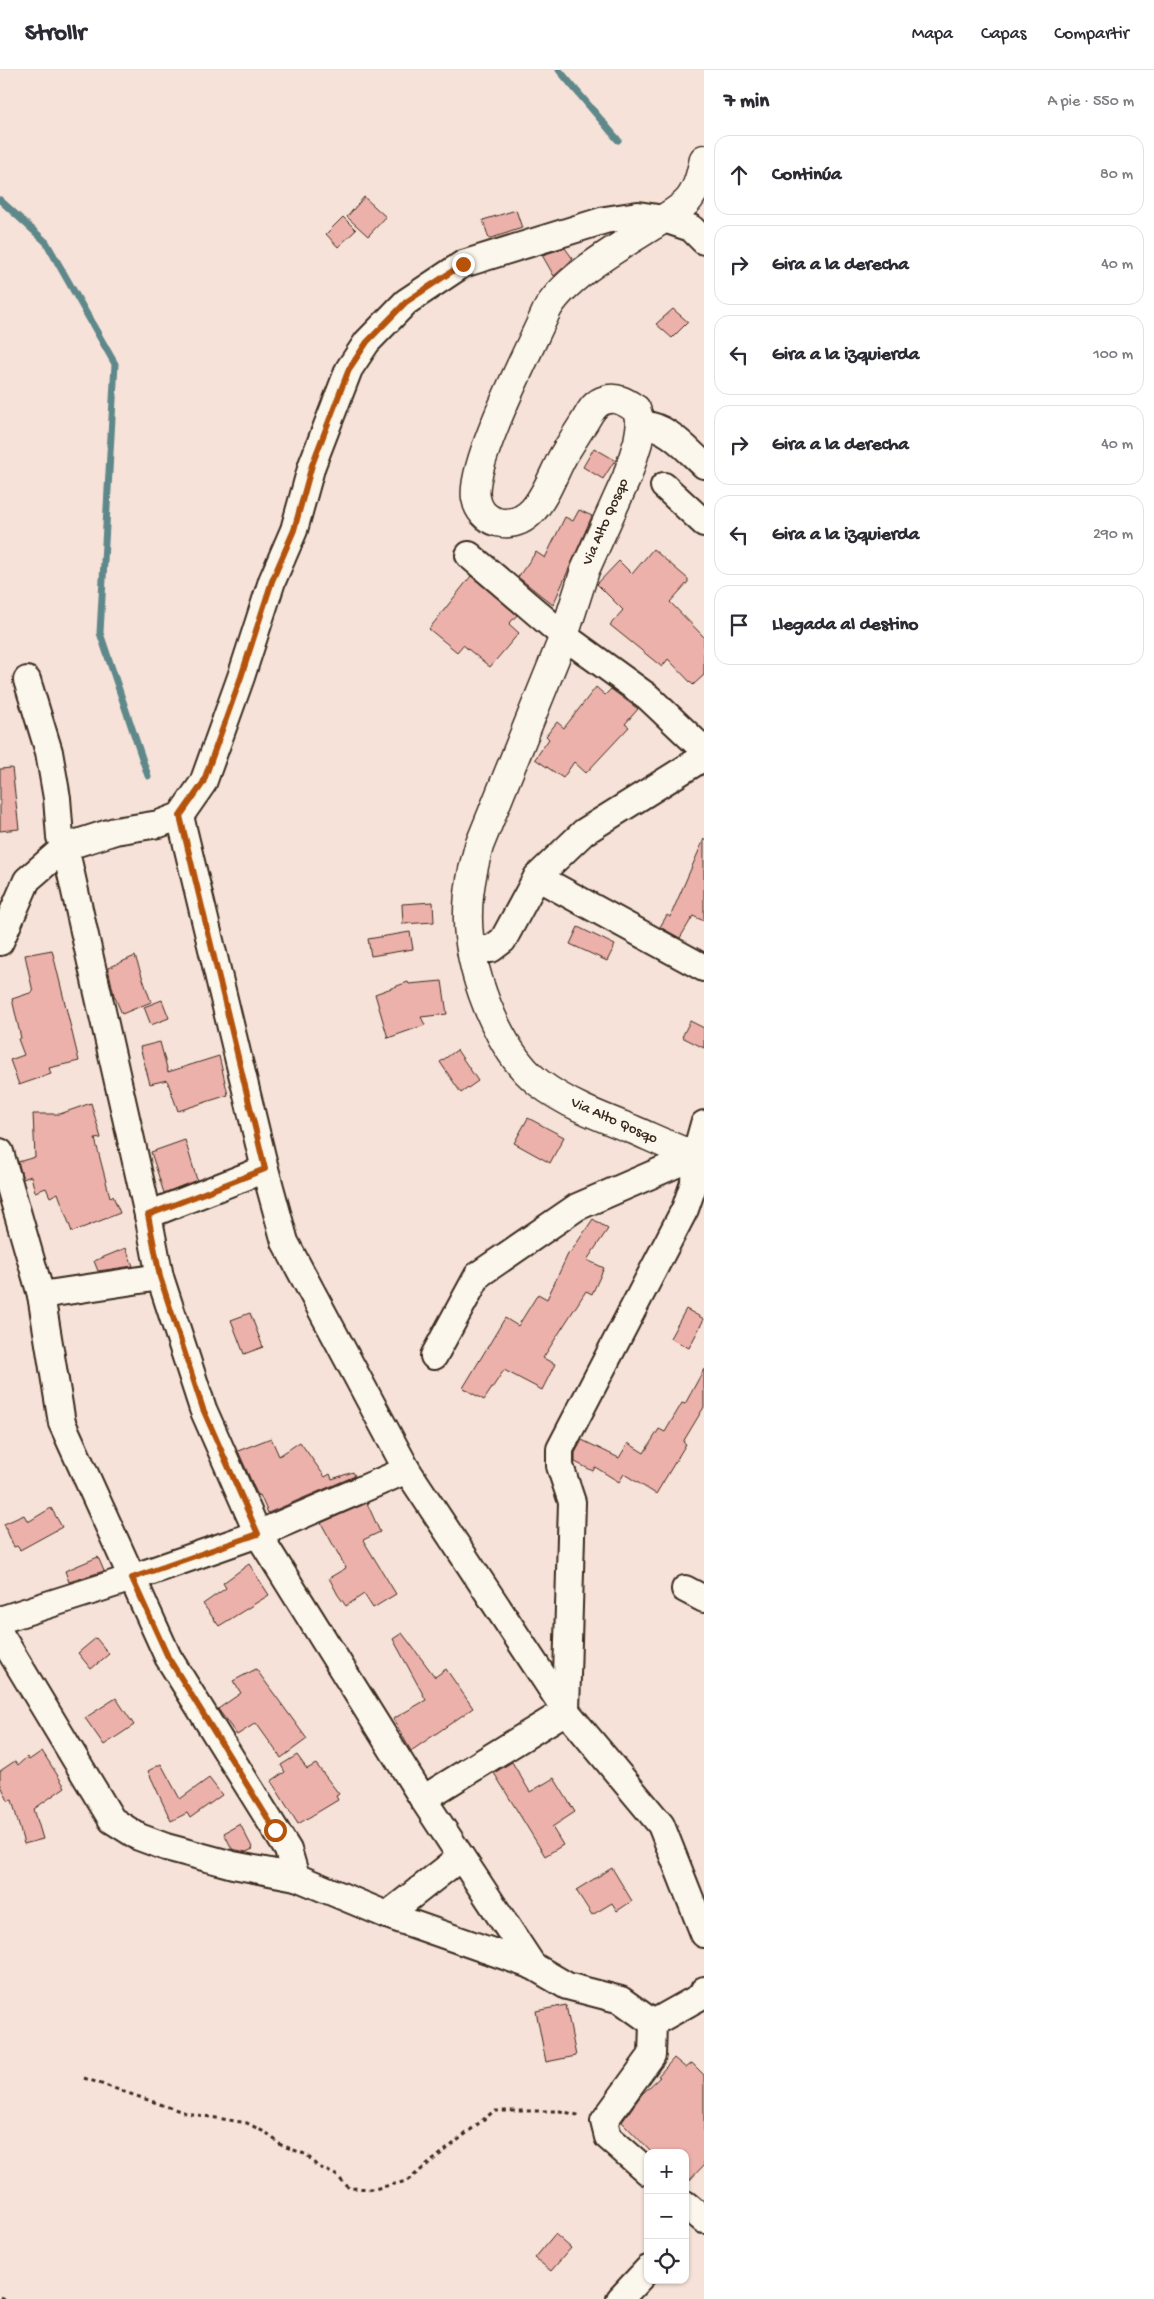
<!DOCTYPE html>
<html lang="es">
<head>
<meta charset="utf-8">
<style>
	:root { --surface:#fff; --page:#f7f7f7; --text:#2b2b33; --muted:#7c7c81; --line:#e1e1e2 }
	body { margin:0; font-family:"Gochi Hand",sans-serif; background:var(--page); color:var(--text) }
	.controls { position:absolute; right:15px; bottom:15px; display:grid; overflow:hidden; border-radius:10px; box-shadow:0 1px 4px #0004 }
	.controls button { width:45px; height:45px; display:grid; place-items:center; padding:0; border:0; border-bottom:1px solid var(--line); background:var(--surface); color:var(--text); font:25px sans-serif }
	.stop { position:absolute; width:15px; height:15px; margin:-11px; border:4px solid #b45309; border-radius:50%; background:#fff }
	.stop.end { background:#b45309; border-color:#fff; box-shadow:0 1px 5px #0008 }
	.list { margin:0; padding:0; list-style:none }
	h2 { display:flex; justify-content:space-between; align-items:center; height:65px; margin:0; padding:0 20px; font-size:21px }
	h2 small { font-size:16px; font-weight:400; color:var(--muted) }
	.list li { display:grid; grid-template-columns:32px 1fr auto; gap:15px; align-items:center; box-sizing:border-box; height:80px; margin:0 10px 10px; padding:0 10px; border:1px solid var(--line); border-radius:15px }
	.list b { display:block; font-size:19px; white-space:nowrap }
	.list em { font-size:16px; font-style:normal; color:var(--muted) }
	.icon { flex:none; width:28px; height:28px; fill:none; stroke:currentColor; stroke-width:2; stroke-linecap:round; stroke-linejoin:round }
	.map { position:relative; flex:none; width:704px; height:2229px; overflow:hidden }
	header { display:flex; align-items:center; gap:30px; box-sizing:border-box; height:70px; padding:0 25px; background:var(--surface); border-bottom:1px solid var(--line) }
	header strong { font-size:24px }
	nav { display:flex; gap:28px; margin-inline-start:auto; font-size:18px }
	main { display:flex }
	aside { flex:1; background:var(--surface) }
	.map>svg:first-child { display:block }
	.lines { fill:none; stroke-linecap:round; stroke-linejoin:round }
	.stream { stroke:#5f888b; stroke-width:7 }
	.building { fill:#ecb1aa; stroke:#3b2a1e }
	.street-casing { stroke:#3b2a1e; stroke-width:30 }
	.secondary-casing { stroke:#3b2a1e; stroke-width:31 }
	.path { stroke:#3b2a1e; stroke-width:3; stroke-dasharray:4 4; stroke-linecap:butt }
	.street { stroke:#fbf7ec; stroke-width:26 }
	.secondary { stroke:#fbf7ec; stroke-width:28 }
	.route { stroke:#b45309; stroke-width:6 }
	.labels { text-anchor:middle; dominant-baseline:central; stroke-width:5; stroke-linejoin:round; paint-order:stroke }
	.street-label { font-size:15px; fill:#3b2a1e; stroke:#fbf7ec }
</style>
</head>
<body>
<header>
<strong>Strollr</strong>
<nav><a>Mapa</a><a>Capas</a><a>Compartir</a></nav>
</header>
<main>
<div class="map">
<svg width="704" height="2229" viewBox="0 0 704 2229">
	<rect width="100%" height="100%" fill="#f6e2d8"/>
	<filter id="ink" filterUnits="userSpaceOnUse"><feTurbulence type="fractalNoise" baseFrequency=".02" numOctaves="2"/><feDisplacementMap in="SourceGraphic" scale="10" xChannelSelector="R" yChannelSelector="G"/><feConvolveMatrix kernelMatrix="1 2 1 2 8 2 1 2 1" color-interpolation-filters="sRGB"/></filter>
	<g filter="url(#ink)">
		<g class="lines">
			<!-- stream -->
			<g class="stream">
				<polyline points="559,0 618,70"/>
				<polyline points="0,130 46,172 115,294 100,563 148,706"/>
			</g>
		</g>
		<!-- building -->
		<g class="building">
			<polygon points="364,127 386,147 368,166 347,147"/>
			<polygon points="516,140 522,158 489,169 483,150"/>
			<polygon points="343,147 356,160 338,177 326,164"/>
			<polygon points="565,178 573,189 554,206 542,185"/>
			<polygon points="673,239 688,252 672,268 656,254"/>
			<polygon points="594,378 615,390 603,409 583,397"/>
			<polygon points="579,440 592,446 553,535 518,507 536,482 545,488 565,447 573,451"/>
			<polygon points="653,479 688,509 688,512 670,532 704,567 704,605 693,615 668,589 662,597 610,555 623,540 597,514 619,491 632,504"/>
			<polygon points="471,506 517,545 509,554 519,563 490,597 463,575 457,582 429,559"/>
			<polygon points="596,617 605,625 611,619 638,639 625,654 629,657 586,703 574,692 563,708 535,689 549,669 546,666 557,652 564,658"/>
			<polygon points="12,698 19,759 0,761 0,699"/>
			<polygon points="704,769 704,851 693,846 680,868 660,857 667,845 670,847"/>
			<polygon points="433,832 434,852 403,854 402,834"/>
			<polygon points="578,857 615,875 607,891 570,874"/>
			<polygon points="410,862 413,879 371,886 368,869"/>
			<polygon points="52,880 79,991 49,998 51,1004 19,1015 10,990 24,985 18,969 21,968 12,929 33,922 25,885"/>
			<polygon points="135,886 151,932 122,944 114,925 108,898"/>
			<polygon points="442,911 447,944 421,947 425,955 388,968 375,924 408,912 409,914"/>
			<polygon points="162,930 169,948 151,955 144,937"/>
			<polygon points="690,951 704,958 704,978 682,967"/>
			<polygon points="160,972 168,1002 219,986 228,1025 178,1041 167,1010 150,1014 140,977"/>
			<polygon points="457,980 478,1011 461,1023 440,992"/>
			<polygon points="91,1033 101,1068 95,1069 110,1127 113,1126 120,1143 72,1162 58,1123 50,1127 46,1118 35,1122 31,1106 23,1109 18,1092 35,1087 33,1044 60,1044"/>
			<polygon points="528,1048 564,1067 550,1093 514,1073"/>
			<polygon points="185,1070 197,1110 164,1123 151,1082"/>
			<polygon points="593,1149 608,1159 587,1190 604,1198 592,1224 586,1221 543,1288 555,1294 542,1320 504,1300 484,1330 463,1318 505,1248 518,1256 538,1224 547,1229 569,1182 570,1183"/>
			<polygon points="126,1178 133,1196 98,1201 94,1191"/>
			<polygon points="686,1239 704,1249 689,1278 670,1268"/>
			<polygon points="250,1243 263,1277 244,1284 231,1250"/>
			<polygon points="704,1299 704,1337 683,1372 686,1374 656,1424 624,1404 619,1412 595,1397 593,1401 575,1392 575,1383 582,1370 619,1388 628,1373 644,1383 659,1359 665,1362 682,1333 685,1334"/>
			<polygon points="271,1368 279,1386 300,1372 325,1407 330,1404 332,1409 353,1402 355,1406 268,1443 260,1425 258,1426 238,1381"/>
			<polygon points="367,1433 380,1462 363,1470 396,1524 373,1538 364,1524 346,1536 338,1525 329,1508 346,1498 321,1453"/>
			<polygon points="51,1438 62,1457 20,1480 17,1476 14,1477 4,1454 24,1445 28,1452"/>
			<polygon points="98,1487 104,1501 69,1512 65,1501"/>
			<polygon points="249,1494 269,1525 219,1556 203,1534 226,1518 223,1513"/>
			<polygon points="402,1563 435,1607 446,1599 473,1638 411,1681 393,1649 426,1630 393,1569"/>
			<polygon points="96,1568 109,1584 91,1599 78,1583"/>
			<polygon points="256,1599 307,1669 281,1688 256,1653 237,1665 218,1639 241,1623 233,1611"/>
			<polygon points="116,1628 134,1655 104,1675 85,1648"/>
			<polygon points="42,1681 65,1717 34,1739 43,1769 24,1774 12,1730 8,1731 0,1713 0,1701 15,1691 18,1695 27,1687 29,1690"/>
			<polygon points="297,1685 307,1699 316,1694 339,1724 336,1726 338,1730 298,1754 271,1711 285,1702 281,1695"/>
			<polygon points="512,1692 530,1722 554,1708 575,1742 552,1757 563,1775 545,1786 494,1703"/>
			<polygon points="161,1694 180,1729 209,1708 222,1725 190,1748 187,1743 171,1751 148,1701"/>
			<polygon points="240,1754 253,1779 246,1782 232,1779 224,1763"/>
			<polygon points="612,1798 632,1831 617,1841 612,1833 592,1845 576,1820"/>
			<polygon points="566,1935 576,1986 546,1992 536,1941"/>
			<polygon points="674,1988 686,1998 692,1993 704,2005 704,2095 685,2115 685,2083 652,2083 622,2052 642,2024 660,2007 658,2006"/>
			<polygon points="555,2164 571,2178 551,2201 535,2188"/>
		</g>
		<g class="lines">
			<defs>
				<g id="street">
					<path d="M641,354C668,356 685,378 704,395"/>
					<polyline points="664,416 704,453"/>
					<polyline points="469,485 564,566 648,627 704,680"/>
					<polyline points="27,610 49,682 57,728 60,767 65,777 148,1145 160,1207 203,1339 258,1464 423,1729 533,1896 567,1916 621,1930 653,1953 652,1985 604,2051 608,2067 648,2102"/>
					<polyline points="180,746 265,1099 285,1172 407,1400 566,1641 661,1755 704,1864"/>
					<polyline points="537,807 704,898"/>
					<polyline points="0,872 27,810 65,777 115,761 159,754 180,746 203,713 241,607 272,511 294,460 312,395 349,299 367,272 406,232 463,194 605,150 638,145 664,149 691,158 704,171"/>
					<polyline points="472,879 491,879 503,870 537,807 584,762 704,687"/>
					<polyline points="0,1082 41,1225 160,1207"/>
					<polyline points="148,1145 265,1099"/>
					<polyline points="41,1225 62,1353 168,1587 288,1780 296,1807"/>
					<polyline points="434,1286 478,1205 577,1137 695,1086"/>
					<polyline points="685,1519 704,1529"/>
					<polyline points="0,1550 132,1508 258,1464 407,1400"/>
					<polyline points="0,1564 112,1750 139,1767 166,1777 233,1795 296,1807 387,1845 533,1896"/>
					<polyline points="423,1729 566,1641 572,1432 560,1396 560,1379 685,1139 694,1113 695,1086 704,1054"/>
					<polyline points="387,1845 461,1787"/>
					<polyline points="653,1953 703,1925 704,1920"/>
					<polyline points="685,2134 704,2150"/>
					<polyline points="620,2229 648,2199"/>
				</g>
				<path id="secondary" d="M704,89C701,103 698,117 690,128C683,138 667,146 657,153C626,173 562,208 546,242C530,278 470,394 476,428C478,440 486,449 497,452C536,461 548,413 563,386C569,376 576,365 583,354C589,345 593,333 605,330C617,326 627,333 636,339L641,354L638,372L627,407L585,500L564,566L479,776C473,798 468,819 468,843C466,894 497,981 539,1013C568,1035 601,1047 634,1060C657,1070 680,1081 704,1089"/>
			</defs>
			<!-- street casing -->
			<use href="#street" class="street-casing"/>
			<!-- secondary casing -->
			<use href="#secondary" class="secondary-casing"/>
			<!-- path -->
			<g class="path">
				<polyline points="84,2008 186,2043 247,2053 268,2064 281,2075 307,2085 317,2096 336,2105 349,2118 374,2119 407,2111 494,2041 560,2041 582,2046"/>
				<polyline points="0,2227 4,2229"/>
			</g>
			<!-- street -->
			<use href="#street" class="street"/>
			<!-- secondary -->
			<use href="#secondary" class="secondary"/>
		</g>
	</g>
	<g class="lines" filter="url(#ink)">
		<!-- route -->
		<polyline class="route" points="275,1760 168,1587 132,1508 258,1464 203,1339 160,1207 148,1145 265,1099 180,746 203,713 241,607 272,511 294,460 312,395 349,299 367,272 406,232 463,194"/>
	</g>
	<g class="labels">
		<!-- street labels -->
		<g class="street-label">
			<text transform="translate(606 452) rotate(-66)">Via Alto Qosqo</text>
			<text transform="translate(614 1051) rotate(24)">Via Alto Qosqo</text>
		</g>
	</g>
</svg>
<div class="controls">
<button>+</button>
<button>−</button>
<button><svg class="icon" aria-label="locate" viewBox="0 0 24 24"><circle cx="12" cy="12" r="6"/><path d="M12 2v4M12 18v4M2 12h4M18 12h4"/></svg></button>
</div>
<div class="stop" style="left:275px;top:1760px"></div>
<div class="stop end" style="left:463px;top:194px"></div>
</div>
<aside>
<h2>7 min<small>A pie · 550 m</small></h2>
<ul class="list">
<li><svg class="icon" aria-label="ahead" viewBox="0 0 24 24"><path d="M12 20V5M6 11l6-6 6 6"/></svg><div><b>Continúa</b></div><em>80 m</em></li>
<li><svg class="icon" aria-label="right" viewBox="0 0 24 24"><path d="M7 20v-9h11M14 6l5 5-5 5"/></svg><div><b>Gira a la derecha</b></div><em>40 m</em></li>
<li><svg class="icon" aria-label="left" viewBox="0 0 24 24"><path d="M17 20v-9H6M10 6l-5 5 5 5"/></svg><div><b>Gira a la izquierda</b></div><em>100 m</em></li>
<li><svg class="icon" aria-label="right" viewBox="0 0 24 24"><path d="M7 20v-9h11M14 6l5 5-5 5"/></svg><div><b>Gira a la derecha</b></div><em>40 m</em></li>
<li><svg class="icon" aria-label="left" viewBox="0 0 24 24"><path d="M17 20v-9H6M10 6l-5 5 5 5"/></svg><div><b>Gira a la izquierda</b></div><em>290 m</em></li>
<li><svg class="icon" aria-label="arrive" viewBox="0 0 24 24"><path d="M6 21V4h12l-3 4 3 4H6"/></svg><div><b>Llegada al destino</b></div></li>
</ul>
</aside>
</main>
</body>
</html>
